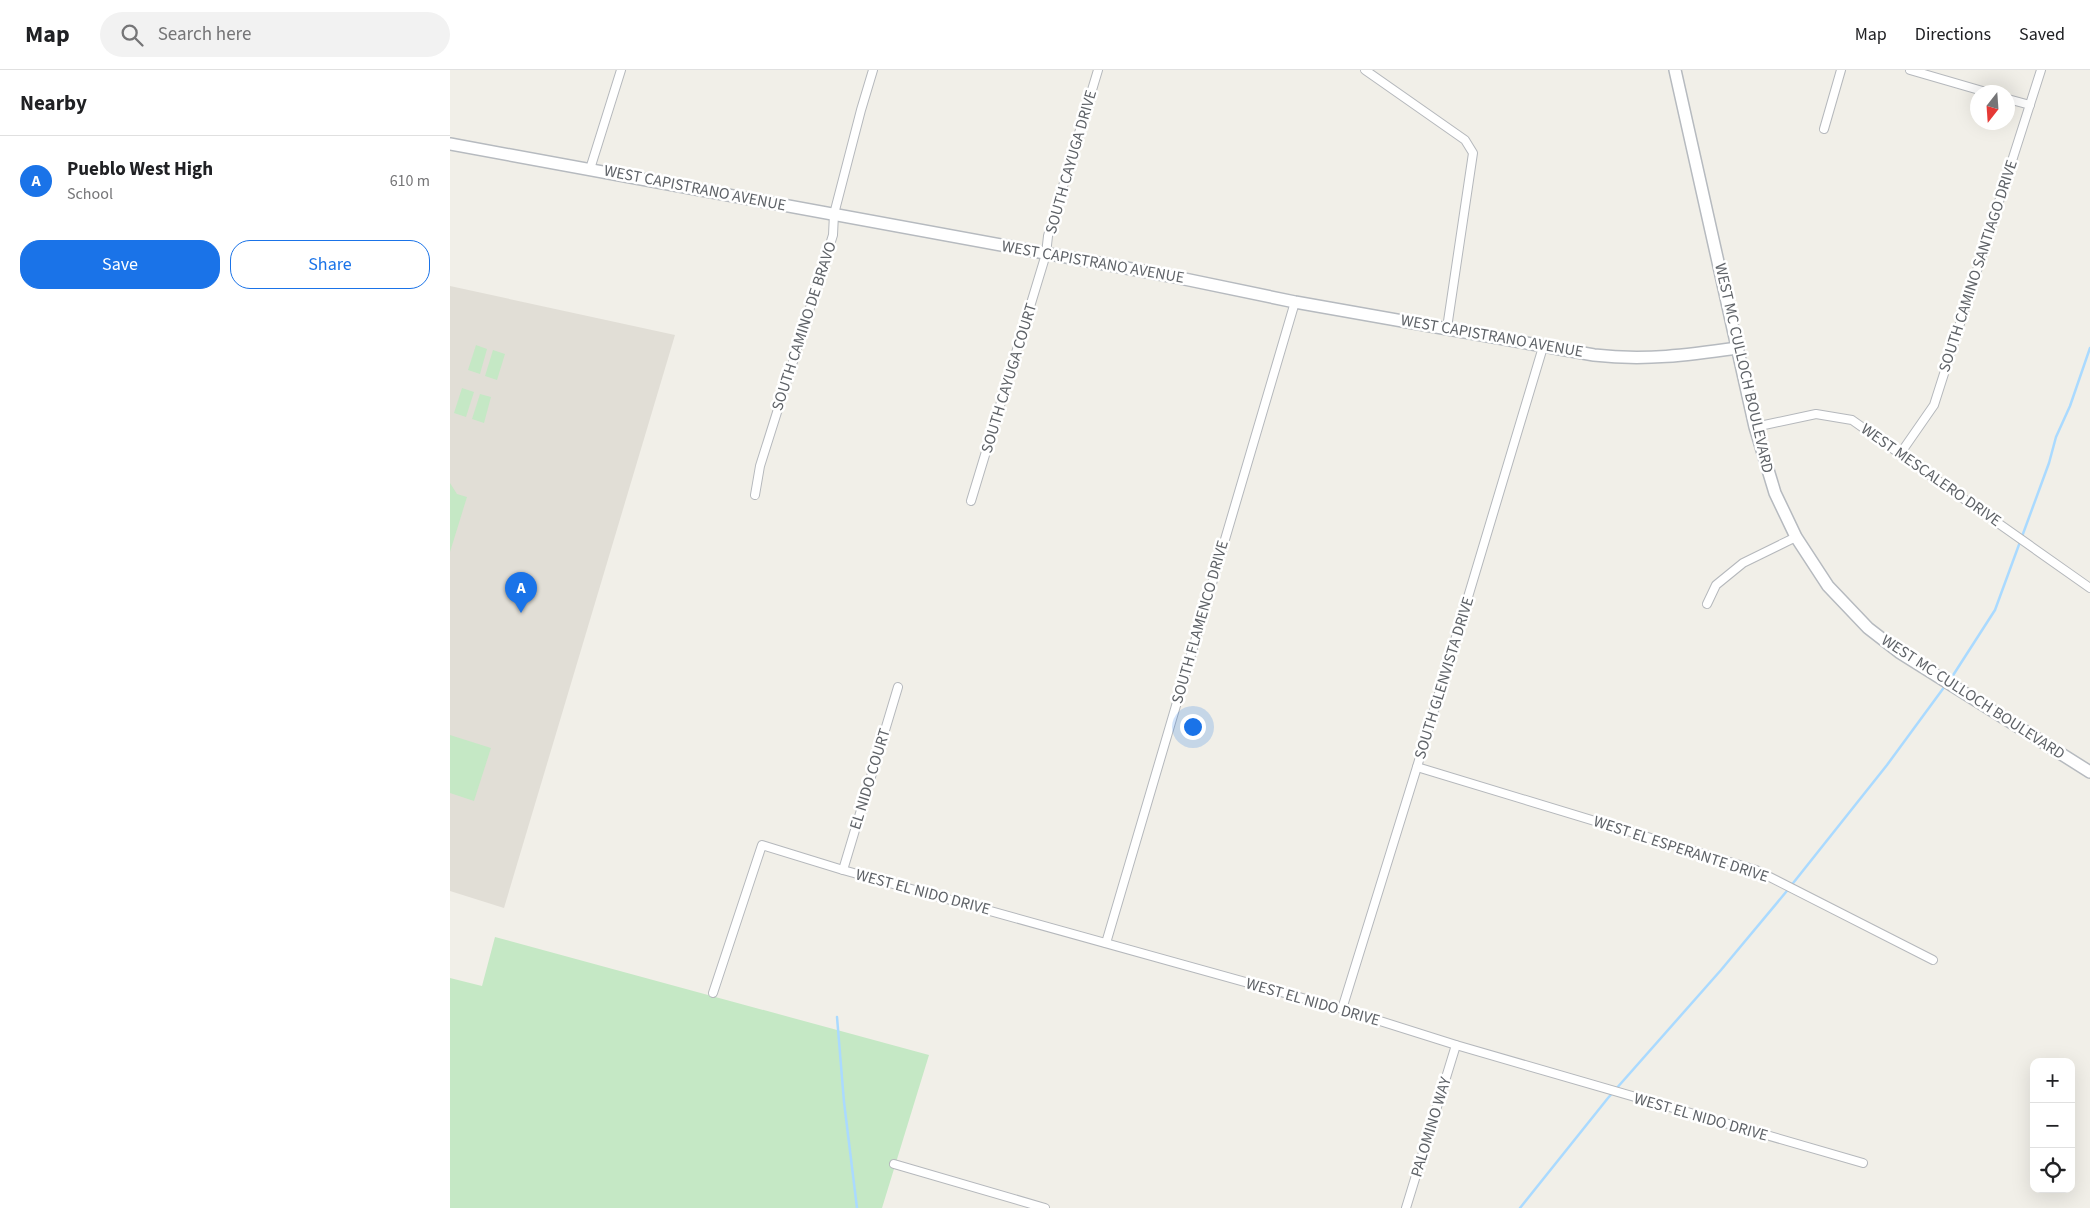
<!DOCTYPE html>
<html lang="en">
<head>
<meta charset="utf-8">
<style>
	:root { --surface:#fff; --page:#f2f2f2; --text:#202124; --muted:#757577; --line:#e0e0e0; --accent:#1a73e8 }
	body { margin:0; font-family:"Source Sans 3",sans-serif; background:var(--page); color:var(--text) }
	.controls { position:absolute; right:15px; bottom:15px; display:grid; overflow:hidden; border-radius:10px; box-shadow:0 5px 20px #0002 }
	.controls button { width:45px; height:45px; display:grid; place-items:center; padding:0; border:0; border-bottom:1px solid var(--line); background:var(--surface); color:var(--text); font:25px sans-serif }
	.compass { position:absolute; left:1520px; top:15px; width:45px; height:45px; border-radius:50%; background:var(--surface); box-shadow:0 5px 20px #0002; rotate:197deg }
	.you { position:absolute; left:742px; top:656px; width:18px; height:18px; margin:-12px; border:4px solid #fff; border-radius:50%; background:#1a73e8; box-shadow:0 0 0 8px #1a73e833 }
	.badge { display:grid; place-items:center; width:32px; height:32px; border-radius:50%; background:var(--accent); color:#fff; font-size:16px; font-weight:700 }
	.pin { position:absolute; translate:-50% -41px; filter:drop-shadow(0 1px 2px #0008) }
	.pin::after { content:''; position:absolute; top:26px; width:18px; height:15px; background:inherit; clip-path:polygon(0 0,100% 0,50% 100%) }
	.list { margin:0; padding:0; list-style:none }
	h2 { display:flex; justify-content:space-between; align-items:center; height:65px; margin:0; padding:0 20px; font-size:21px }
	h2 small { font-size:16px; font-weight:400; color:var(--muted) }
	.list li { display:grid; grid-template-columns:32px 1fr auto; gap:15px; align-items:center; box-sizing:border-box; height:90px; padding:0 20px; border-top:1px solid var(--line) }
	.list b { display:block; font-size:19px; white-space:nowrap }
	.list p { margin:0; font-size:16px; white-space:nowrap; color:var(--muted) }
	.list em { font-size:16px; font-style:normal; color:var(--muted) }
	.actions { display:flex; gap:10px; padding:15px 20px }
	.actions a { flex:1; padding:11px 0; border:1px solid var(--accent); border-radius:20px; text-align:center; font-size:18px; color:var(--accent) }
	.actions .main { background:var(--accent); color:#fff }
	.icon { flex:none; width:28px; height:28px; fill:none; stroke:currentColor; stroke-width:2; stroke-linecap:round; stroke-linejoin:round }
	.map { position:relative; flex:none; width:1640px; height:1138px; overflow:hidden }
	header { display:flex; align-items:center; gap:30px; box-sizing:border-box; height:70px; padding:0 25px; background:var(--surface); border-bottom:1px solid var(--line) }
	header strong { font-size:24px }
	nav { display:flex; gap:28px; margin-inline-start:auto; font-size:18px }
	.search { width:350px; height:45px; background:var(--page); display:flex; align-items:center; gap:12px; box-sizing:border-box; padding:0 18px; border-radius:28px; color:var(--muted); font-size:19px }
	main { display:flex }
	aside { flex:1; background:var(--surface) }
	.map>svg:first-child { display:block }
	.education { fill:#e1ded6 }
	.green { fill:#c5e8c5 }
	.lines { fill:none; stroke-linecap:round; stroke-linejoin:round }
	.stream { stroke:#aadaff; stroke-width:2.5 }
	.street-casing { stroke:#b5b8bc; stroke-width:10 }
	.secondary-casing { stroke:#b6babf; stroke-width:14 }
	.street { stroke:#fff; stroke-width:8 }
	.secondary { stroke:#fff; stroke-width:11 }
	.labels { text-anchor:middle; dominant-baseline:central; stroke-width:5; stroke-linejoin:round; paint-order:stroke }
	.street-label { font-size:16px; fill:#5f6368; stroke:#fff }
</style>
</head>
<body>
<header>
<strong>Map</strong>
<div class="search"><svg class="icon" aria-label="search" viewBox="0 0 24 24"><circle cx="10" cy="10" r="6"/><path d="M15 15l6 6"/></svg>Search here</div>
<nav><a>Map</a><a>Directions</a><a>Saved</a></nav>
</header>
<main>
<aside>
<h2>Nearby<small></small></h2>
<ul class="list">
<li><span class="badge">A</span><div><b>Pueblo West High</b><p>School</p></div><em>610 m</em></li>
</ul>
<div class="actions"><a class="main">Save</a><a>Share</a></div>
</aside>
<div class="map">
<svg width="1640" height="1138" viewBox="0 0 1640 1138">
	<rect width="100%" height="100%" fill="#f1efe8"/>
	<!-- education -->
	<polygon class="education" points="0,216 225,265 54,838 0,821"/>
	<!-- green -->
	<g class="green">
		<polygon points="26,275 37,279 30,304 18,300"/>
		<polygon points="43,280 55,284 47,310 35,306"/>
		<polygon points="12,318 24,322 16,347 4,343"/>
		<polygon points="30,324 41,327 34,353 22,349"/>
		<polygon points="0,413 7,424 17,427 0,482"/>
		<polygon points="0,665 41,678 24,731 0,723"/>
		<polygon points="45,867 479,985 432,1138 0,1138 0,908 32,916"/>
	</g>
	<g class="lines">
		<!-- stream -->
		<g class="stream">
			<polyline points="1500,610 1545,540 1599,393 1606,367 1620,336 1640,278"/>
			<polyline points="387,947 394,1032 407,1138"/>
			<polyline points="1070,1138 1158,1028 1271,900 1336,822 1437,695 1495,616"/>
		</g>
		<defs>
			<g id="street">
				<polyline points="915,0 1015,70 1023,83 997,258"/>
				<polyline points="1460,0 1536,22"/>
				<polyline points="1558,29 1580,35"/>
				<polyline points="1374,59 1391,0"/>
				<polyline points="140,99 171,0"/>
				<polyline points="1305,357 1366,344 1402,350 1640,518"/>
				<polyline points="1450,384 1484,335 1591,0"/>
				<polyline points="305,425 310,396 383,165 384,144 411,40 423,0"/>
				<polyline points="521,431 596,184 598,166 648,0"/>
				<polyline points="1257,534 1266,515 1293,493 1346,467"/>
				<polyline points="967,697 1306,800 1483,890"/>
				<polyline points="393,800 448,617"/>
				<polyline points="656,873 845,232"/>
				<polyline points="263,923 312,775 393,800 892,939 1006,975 1413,1093"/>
				<polyline points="892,939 967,697 1093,277"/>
				<polyline points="444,1094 595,1138"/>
				<polyline points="956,1138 1006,975"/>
			</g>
			<g id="secondary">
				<polyline points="1225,0 1305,357 1325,423 1346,467 1378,516 1418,558 1449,582 1640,702"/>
				<path d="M0,74L720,206L845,232L1144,285C1195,291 1238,285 1288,278"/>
			</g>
		</defs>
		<!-- street casing -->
		<use href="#street" class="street-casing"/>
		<!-- secondary casing -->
		<use href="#secondary" class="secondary-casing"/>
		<!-- street -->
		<use href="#street" class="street"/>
		<!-- secondary -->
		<use href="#secondary" class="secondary"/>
	</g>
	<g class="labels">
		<!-- street labels -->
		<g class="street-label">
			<text transform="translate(621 92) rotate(-74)">SOUTH CAYUGA DRIVE</text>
			<text transform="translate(245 118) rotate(11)">WEST CAPISTRANO AVENUE</text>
			<text transform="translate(643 192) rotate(10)">WEST CAPISTRANO AVENUE</text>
			<text transform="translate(1528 196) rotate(-72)">SOUTH CAMINO SANTIAGO DRIVE</text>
			<text transform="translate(354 256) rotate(-72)">SOUTH CAMINO DE BRAVO</text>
			<text transform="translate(1042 266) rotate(10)">WEST CAPISTRANO AVENUE</text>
			<text transform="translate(1294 298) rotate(77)">WEST MC CULLOCH BOULEVARD</text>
			<text transform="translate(559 308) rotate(-73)">SOUTH CAYUGA COURT</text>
			<text transform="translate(1481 405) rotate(35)">WEST MESCALERO DRIVE</text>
			<text transform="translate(750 552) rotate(-74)">SOUTH FLAMENCO DRIVE</text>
			<text transform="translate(994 608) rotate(-73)">SOUTH GLENVISTA DRIVE</text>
			<text transform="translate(1523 627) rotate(33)">WEST MC CULLOCH BOULEVARD</text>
			<text transform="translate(420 709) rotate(-73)">EL NIDO COURT</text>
			<text transform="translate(1231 779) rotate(18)">WEST EL ESPERANTE DRIVE</text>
			<text transform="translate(473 822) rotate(15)">WEST EL NIDO DRIVE</text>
			<text transform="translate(863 932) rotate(16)">WEST EL NIDO DRIVE</text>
			<text transform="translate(1251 1047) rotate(16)">WEST EL NIDO DRIVE</text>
			<text transform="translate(981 1057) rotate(-73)">PALOMINO WAY</text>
		</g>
	</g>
</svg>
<div class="controls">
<button>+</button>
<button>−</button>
<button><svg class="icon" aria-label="locate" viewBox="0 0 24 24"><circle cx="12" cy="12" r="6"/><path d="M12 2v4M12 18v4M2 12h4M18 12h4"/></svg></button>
</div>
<svg class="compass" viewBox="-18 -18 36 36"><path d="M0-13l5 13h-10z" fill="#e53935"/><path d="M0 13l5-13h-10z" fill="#757577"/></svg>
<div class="you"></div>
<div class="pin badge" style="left:71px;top:543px">A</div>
</div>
</main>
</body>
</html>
